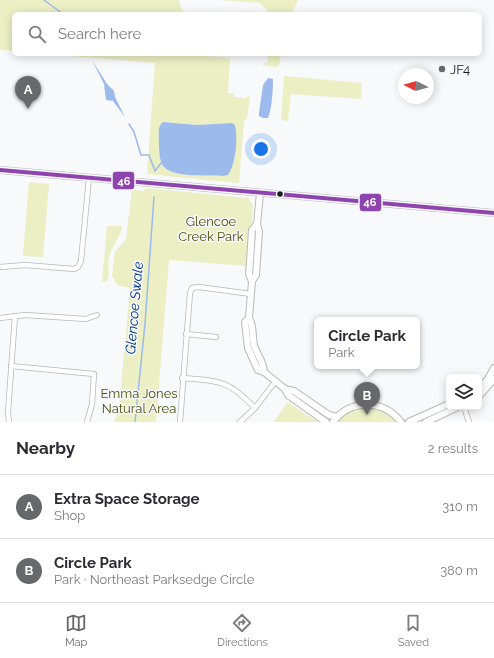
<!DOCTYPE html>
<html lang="en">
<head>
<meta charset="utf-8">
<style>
	:root { --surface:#fff; --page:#f2f2f3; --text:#2b2b33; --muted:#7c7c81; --line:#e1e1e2; --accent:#67686a }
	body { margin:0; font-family:Raleway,sans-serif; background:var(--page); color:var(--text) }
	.controls { position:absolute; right:12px; bottom:12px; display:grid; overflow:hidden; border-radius:6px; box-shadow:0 2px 10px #0003 }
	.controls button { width:36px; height:36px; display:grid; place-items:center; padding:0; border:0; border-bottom:1px solid var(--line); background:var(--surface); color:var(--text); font:20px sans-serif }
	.compass { position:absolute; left:398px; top:68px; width:36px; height:36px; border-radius:50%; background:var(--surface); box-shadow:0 2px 10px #0003; rotate:275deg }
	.you { position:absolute; left:261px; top:149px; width:14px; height:14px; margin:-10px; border:3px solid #fff; border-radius:50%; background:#1a73e8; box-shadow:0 0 0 6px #1a73e833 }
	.badge { display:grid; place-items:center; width:26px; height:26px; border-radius:50%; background:var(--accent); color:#fff; font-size:13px; font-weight:700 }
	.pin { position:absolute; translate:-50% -33px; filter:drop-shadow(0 1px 2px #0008) }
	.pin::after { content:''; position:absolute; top:21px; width:14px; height:12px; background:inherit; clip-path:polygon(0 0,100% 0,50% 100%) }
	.popup { position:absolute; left:314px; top:317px; width:106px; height:52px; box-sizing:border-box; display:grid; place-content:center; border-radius:6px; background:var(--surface); filter:drop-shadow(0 1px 3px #0005); font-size:13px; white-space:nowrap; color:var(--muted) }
	.popup b { font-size:15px; color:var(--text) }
	.popup::after { content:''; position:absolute; left:50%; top:100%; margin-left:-8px; border:8px solid transparent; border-top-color:var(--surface) }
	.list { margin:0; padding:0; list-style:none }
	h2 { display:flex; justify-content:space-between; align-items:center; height:52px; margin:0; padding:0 16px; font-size:17px }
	h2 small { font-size:13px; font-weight:400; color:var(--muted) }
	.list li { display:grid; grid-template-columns:26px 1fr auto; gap:12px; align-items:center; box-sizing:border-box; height:64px; padding:0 16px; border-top:1px solid var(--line) }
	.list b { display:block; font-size:15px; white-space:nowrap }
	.list p { margin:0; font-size:13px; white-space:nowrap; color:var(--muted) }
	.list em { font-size:13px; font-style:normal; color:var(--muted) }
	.icon { flex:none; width:22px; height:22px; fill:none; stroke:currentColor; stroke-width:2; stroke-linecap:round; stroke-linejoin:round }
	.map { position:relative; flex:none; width:494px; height:422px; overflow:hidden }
	.search { position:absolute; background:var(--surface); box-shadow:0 2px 10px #0003; left:12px; right:12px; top:12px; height:44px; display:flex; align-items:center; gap:10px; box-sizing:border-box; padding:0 14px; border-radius:6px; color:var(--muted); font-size:15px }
	.sheet { height:180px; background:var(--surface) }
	nav { display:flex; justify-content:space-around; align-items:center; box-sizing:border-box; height:56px; border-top:1px solid var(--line); background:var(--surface); font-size:11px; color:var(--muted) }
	nav a { display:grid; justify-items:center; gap:2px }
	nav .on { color:var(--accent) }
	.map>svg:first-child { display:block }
	.green { fill:#ecefc3; fill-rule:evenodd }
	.water { fill:#9cbaec }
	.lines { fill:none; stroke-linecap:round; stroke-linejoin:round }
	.stream { stroke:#9cbaec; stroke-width:1.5 }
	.street-casing { stroke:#b7b8ba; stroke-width:6 }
	.secondary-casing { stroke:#b7b8ba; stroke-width:8 }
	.street { stroke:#fefefe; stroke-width:4.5 }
	.secondary { stroke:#fefefe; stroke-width:6 }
	.bus-1-casing { stroke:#f5f8fd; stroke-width:7 }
	.bus-1 { stroke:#8e44ad; stroke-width:4 }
	.poi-dot { fill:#67686a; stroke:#f5f8fd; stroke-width:1.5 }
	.bus-dot { fill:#1a1a1c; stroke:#f5f8fd; stroke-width:1.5 }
	.labels { text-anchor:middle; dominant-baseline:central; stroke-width:3; stroke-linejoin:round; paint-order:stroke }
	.poi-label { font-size:13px; fill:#1a1a1c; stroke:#f5f8fd; text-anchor:start }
	.park-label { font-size:13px; fill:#51520b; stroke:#f5f8fd }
	.water-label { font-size:14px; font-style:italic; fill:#003182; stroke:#f5f8fd }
	.line-badge { stroke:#f5f8fd; stroke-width:1.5 }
	.badge-label { font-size:11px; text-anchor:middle; font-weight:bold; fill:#fff }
</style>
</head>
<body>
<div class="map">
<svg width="494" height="422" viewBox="0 0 494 422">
	<rect width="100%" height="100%" fill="#f7f9fb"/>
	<!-- green -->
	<g class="green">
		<polygon points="0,0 178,0 184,14 14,14 14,51 0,50"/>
		<polygon points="220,0 296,0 298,1 291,14 270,14 260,3"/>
		<path d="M47,54H182L230,58L228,93H234V97L247,98V94L250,97L247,119L244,120L239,183L147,174L155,63ZM163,122L197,125L232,123L235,126L223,176C208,175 177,178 165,168C159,162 159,150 159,142C159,135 157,126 163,122Z"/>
		<polygon points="268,54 281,54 279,65 277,67 263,65 263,63 267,63"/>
		<polygon points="284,76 362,83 361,99 291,94 288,121 281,120"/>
		<polygon points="29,182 49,184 43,257 23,256"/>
		<polygon points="145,188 248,198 253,206 248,266 169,260 156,422 114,422 119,408 130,288 117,285 112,276 115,252 126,239 132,190 144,191"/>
		<path d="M107,226H122C120,238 112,246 109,257C107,265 111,276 106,282H102Z"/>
		<polygon points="288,402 317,422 274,422"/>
		<polygon points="364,407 384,411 397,422 336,422 345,414"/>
	</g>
	<!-- water -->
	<g class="water">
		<polygon points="92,60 107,84 114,91 115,97 125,117 113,101 106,100 104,84"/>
		<path d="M268,78L273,79C273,90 272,108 268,118H263L259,116V113L263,85Z"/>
		<path d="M163,122L197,125L232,123L235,125C238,139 236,163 228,175L223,176C209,175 172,178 163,166C159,159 159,149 159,142C159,135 157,126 163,122Z"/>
	</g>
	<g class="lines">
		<!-- stream -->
		<g class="stream">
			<polyline points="44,0 63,14"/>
			<polyline points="129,124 134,132 141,155 149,155 155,171 162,162"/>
			<polyline points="135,422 145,324 154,197"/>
		</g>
		<defs>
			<g id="street">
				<polyline points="0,267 25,265 74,269 78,267 81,261 89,178"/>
				<polyline points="0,318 25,315 86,319 97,315"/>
				<polyline points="186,334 216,337"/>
				<polyline points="11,366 94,374 92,404 87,422"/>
				<path d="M182,378C220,381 228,380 255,408"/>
				<polyline points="464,407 469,422"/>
				<polyline points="9,422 8,412 15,316"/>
				<polyline points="180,422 190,293 192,288 199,287 251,294"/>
				<polyline points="240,422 255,408 275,382"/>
			</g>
			<g id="secondary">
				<polyline points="0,170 494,213"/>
				<path d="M257,224L252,230L250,262L249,274L252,281L249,318C254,326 252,336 254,345C257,355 264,362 264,372"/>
				<polyline points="252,281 256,275 259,231 257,224 260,193"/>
				<polyline points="249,318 245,322 248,348 258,370 264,372 285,389 294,391 329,415 337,417"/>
				<polyline points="285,389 288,395 326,422"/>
				<polyline points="479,389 488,379 494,368"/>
				<polyline points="479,396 494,379"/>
				<path d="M333,422C350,399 383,399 401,422"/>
				<polyline points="409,422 449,404"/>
				<polyline points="426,422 458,407"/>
			</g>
		</defs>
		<!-- street casing -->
		<use href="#street" class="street-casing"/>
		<!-- secondary casing -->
		<use href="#secondary" class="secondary-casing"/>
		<!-- street -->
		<use href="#street" class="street"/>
		<!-- secondary -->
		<use href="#secondary" class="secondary"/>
		<defs>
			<polyline id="bus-1" points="0,170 494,213"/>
		</defs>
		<!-- bus-1 casing -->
		<use href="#bus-1" class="bus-1-casing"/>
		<!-- bus-1 -->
		<use href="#bus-1" class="bus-1"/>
	</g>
	<!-- markers -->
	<circle class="poi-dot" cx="442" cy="69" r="4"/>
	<circle class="bus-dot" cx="280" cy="194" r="3.5"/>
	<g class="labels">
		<!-- poi labels -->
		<g class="poi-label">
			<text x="450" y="69">JF4</text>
		</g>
		<!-- park labels -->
		<g class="park-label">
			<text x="211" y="221">Glencoe<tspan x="211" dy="15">Creek Park</tspan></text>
			<text x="139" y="393">Emma Jones<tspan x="139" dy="15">Natural Area</tspan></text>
		</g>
		<!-- water labels -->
		<g class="water-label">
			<text transform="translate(134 308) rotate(-85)">Glencoe Swale</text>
		</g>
	</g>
	<g class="line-badge">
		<rect x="112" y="171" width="23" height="19" rx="4" fill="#8e44ad"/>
		<rect x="359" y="193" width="23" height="19" rx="4" fill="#8e44ad"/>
	</g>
	<g class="badge-label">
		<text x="124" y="185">46</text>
		<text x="370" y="206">46</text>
	</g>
</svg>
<div class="controls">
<button><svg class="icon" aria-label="layers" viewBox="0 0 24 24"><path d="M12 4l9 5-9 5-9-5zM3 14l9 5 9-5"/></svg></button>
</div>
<svg class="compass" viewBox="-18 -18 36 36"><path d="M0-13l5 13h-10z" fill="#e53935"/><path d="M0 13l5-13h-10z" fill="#7c7c81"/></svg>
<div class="you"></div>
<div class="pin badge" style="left:28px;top:109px">A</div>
<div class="pin badge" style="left:367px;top:415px">B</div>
<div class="popup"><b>Circle Park</b>Park</div>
<div class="search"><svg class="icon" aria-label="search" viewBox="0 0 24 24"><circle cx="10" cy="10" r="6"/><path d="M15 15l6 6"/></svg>Search here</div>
</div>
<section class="sheet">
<h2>Nearby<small>2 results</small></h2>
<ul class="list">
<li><span class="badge">A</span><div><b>Extra Space Storage</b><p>Shop</p></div><em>310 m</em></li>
<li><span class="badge">B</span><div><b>Circle Park</b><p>Park · Northeast Parksedge Circle</p></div><em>380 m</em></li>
</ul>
</section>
<nav>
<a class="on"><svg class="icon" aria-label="map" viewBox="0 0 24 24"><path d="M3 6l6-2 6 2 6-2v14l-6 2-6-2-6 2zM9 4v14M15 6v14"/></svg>Map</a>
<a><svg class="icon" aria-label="directions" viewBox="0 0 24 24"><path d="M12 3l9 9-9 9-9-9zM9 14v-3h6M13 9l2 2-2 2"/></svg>Directions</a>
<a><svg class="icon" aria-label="saved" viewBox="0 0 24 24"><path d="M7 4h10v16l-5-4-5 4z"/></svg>Saved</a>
</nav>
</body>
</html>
